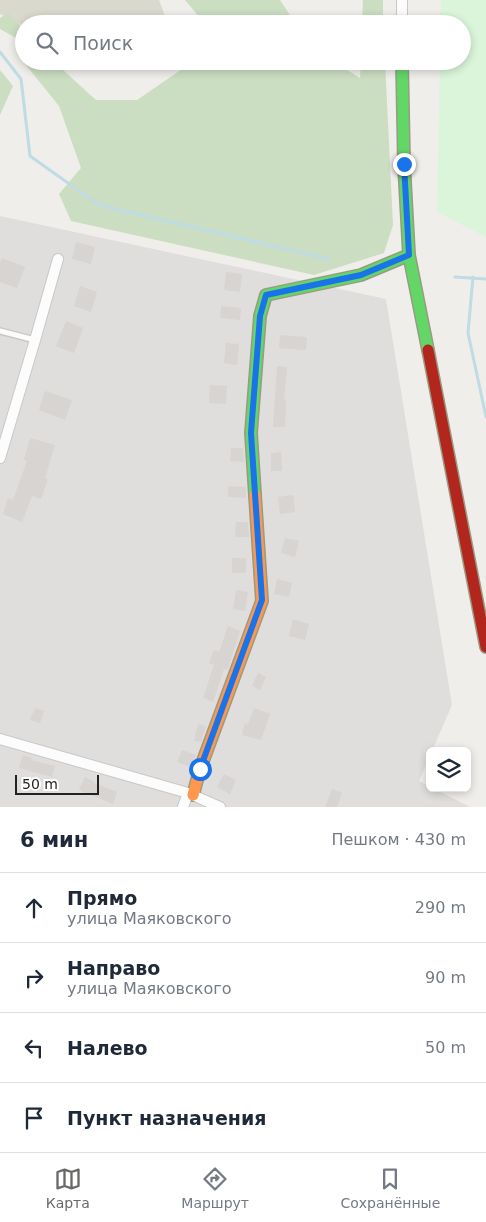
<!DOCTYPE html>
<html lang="ru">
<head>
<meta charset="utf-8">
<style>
	:root { --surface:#fff; --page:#f2f2f3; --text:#1f2937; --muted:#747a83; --line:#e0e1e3; --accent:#6a6968 }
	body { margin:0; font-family:"DejaVu Sans",sans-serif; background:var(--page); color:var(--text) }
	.controls { position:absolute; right:15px; bottom:15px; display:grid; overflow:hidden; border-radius:8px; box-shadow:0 2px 8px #0003 }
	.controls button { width:45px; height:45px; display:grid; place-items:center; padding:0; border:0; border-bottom:1px solid var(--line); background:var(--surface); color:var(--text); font:25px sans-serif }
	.scale { position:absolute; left:15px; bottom:12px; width:84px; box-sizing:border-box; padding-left:5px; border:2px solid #222; border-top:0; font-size:14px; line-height:18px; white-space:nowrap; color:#222; -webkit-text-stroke:4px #fff; paint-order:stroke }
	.stop { position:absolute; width:15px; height:15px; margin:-11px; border:4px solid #1a73e8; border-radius:50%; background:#fff }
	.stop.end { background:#1a73e8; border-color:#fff; box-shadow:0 1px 5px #0008 }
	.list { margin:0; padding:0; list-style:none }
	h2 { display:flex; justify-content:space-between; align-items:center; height:65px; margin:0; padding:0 20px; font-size:21px }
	h2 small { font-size:16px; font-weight:400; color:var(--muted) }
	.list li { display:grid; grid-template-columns:32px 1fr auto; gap:15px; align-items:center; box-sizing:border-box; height:70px; padding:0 20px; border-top:1px solid var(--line) }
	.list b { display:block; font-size:19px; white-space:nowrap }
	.list p { margin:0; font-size:16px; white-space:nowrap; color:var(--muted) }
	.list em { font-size:16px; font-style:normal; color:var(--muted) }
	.icon { flex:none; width:28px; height:28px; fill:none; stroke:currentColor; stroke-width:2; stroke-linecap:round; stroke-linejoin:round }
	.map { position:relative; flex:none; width:486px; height:807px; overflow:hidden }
	.search { position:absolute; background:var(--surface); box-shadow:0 2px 8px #0003; left:15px; right:15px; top:15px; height:55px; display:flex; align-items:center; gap:12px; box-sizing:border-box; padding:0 18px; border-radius:28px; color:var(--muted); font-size:19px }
	.sheet { height:345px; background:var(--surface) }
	nav { display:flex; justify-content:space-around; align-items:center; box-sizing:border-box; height:70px; border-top:1px solid var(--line); background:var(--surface); font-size:14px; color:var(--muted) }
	nav a { display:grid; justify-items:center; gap:2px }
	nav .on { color:var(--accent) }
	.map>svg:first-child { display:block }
	.residential { fill:#dfdedc }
	.construction { fill:#d9d9cd }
	.forest { fill:#cbdec1 }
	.park { fill:#daf5da }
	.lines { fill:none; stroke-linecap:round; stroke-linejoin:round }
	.stream { stroke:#bfdbe3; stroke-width:3 }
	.building { fill:#d7d4d2 }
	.lane-casing { stroke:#c9c8c7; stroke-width:8 }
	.street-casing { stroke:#c9c8c7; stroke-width:12 }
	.fast-casing { stroke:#999a82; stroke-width:14 }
	.slow-casing { stroke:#999a82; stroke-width:14 }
	.jam-casing { stroke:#999a82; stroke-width:14 }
	.lane { stroke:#fdfcfc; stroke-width:5 }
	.street { stroke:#fdfcfc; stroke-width:10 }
	.fast { stroke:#63d668; stroke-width:11 }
	.slow { stroke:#ff974d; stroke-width:11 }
	.jam { stroke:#b3261e; stroke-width:11 }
	.route { stroke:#1a73e8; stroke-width:6 }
</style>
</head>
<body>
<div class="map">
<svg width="486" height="807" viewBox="0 0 486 807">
	<rect width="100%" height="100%" fill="#f0eeeb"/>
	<!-- residential -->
	<polygon class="residential" points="0,216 386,299 452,705 432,751 430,751 430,757 419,781 430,786 430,788 433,788 470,807 0,807"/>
	<!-- construction -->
	<polygon class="construction" points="0,0 159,0 168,24 24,24 24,26 0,14"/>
	<!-- forest -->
	<g class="forest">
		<polygon points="185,0 280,0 296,24 205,24"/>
		<polygon points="363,0 383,0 383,24 362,24"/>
		<polygon points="8,13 24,29 24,61 53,61 96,100 137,100 185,67 189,61 333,61 360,78 361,61 385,61 393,225 384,253 314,275 71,221 59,194 81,168 59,106 17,54 16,38 0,29 0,18"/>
		<polygon points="0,70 13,86 0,115"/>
	</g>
	<!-- park -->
	<polygon class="park" points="441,0 486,0 486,237 437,212 440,61 462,61 462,24 440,24"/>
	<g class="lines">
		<!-- stream -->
		<g class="stream">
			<polyline points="0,52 21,79 30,156 99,205 329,259"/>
			<polyline points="455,277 486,279"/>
			<polyline points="473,277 468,333 486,417"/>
		</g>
	</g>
	<!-- building -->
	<g class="building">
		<polygon points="76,242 95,247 91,264 72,259"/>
		<polygon points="2,258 25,267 17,288 0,282 0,263"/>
		<polygon points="226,272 242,274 240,292 224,290"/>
		<polygon points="80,286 97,292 91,312 74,306"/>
		<polygon points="221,306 241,308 240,320 220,318"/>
		<polygon points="66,321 83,328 74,353 56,346"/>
		<polygon points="280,335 307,337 306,350 279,348"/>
		<polygon points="226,343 239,344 237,365 224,363"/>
		<polygon points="277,366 287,367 284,400 286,400 285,427 273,427"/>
		<polygon points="210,385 227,386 226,404 209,403"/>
		<polygon points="45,391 72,400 65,420 39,410"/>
		<polygon points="30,438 55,445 45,478 48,479 41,499 32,496 22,522 3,514 8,498 13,500 27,461 24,460"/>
		<polygon points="231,448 243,448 244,462 230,461"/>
		<polygon points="281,452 282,471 271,471 271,453"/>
		<polygon points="228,486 246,487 246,498 228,497"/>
		<polygon points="293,495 295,512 280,514 278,497"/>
		<polygon points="236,522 248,522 249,537 235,537"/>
		<polygon points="285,538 299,541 295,557 281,553"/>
		<rect x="232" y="558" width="14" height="15"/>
		<polygon points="277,579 292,583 289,597 274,594"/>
		<polygon points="236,590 248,592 245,611 233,609"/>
		<polygon points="293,619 309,624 305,640 289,636"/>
		<polygon points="228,626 240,631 228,668 227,670 224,669 213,702 203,698 214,665 209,663 214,650 219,652"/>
		<polygon points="258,673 266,677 260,690 252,686"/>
		<polygon points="35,708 44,711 40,723 30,720"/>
		<polygon points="254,708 270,714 261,740 242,735 245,723 248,724"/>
		<polygon points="198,724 206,726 201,742 194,741"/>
		<polygon points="182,750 196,755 191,767 177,762"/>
		<polygon points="23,755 32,758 31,760 55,766 52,777 19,768"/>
		<polygon points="224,774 236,780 230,794 217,787"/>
		<polygon points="85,777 95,782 94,783 117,792 113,804 79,790"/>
		<polygon points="332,789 342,793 337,807 325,807"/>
	</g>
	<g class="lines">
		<defs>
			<polyline id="lane" points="0,331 35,340"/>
			<g id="street">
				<polyline points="402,0 402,24"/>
				<polyline points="0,458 35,340 58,259"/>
				<polyline points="0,739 188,793 220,807"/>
				<polyline points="183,807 188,793"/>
			</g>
			<g id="fast">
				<polyline points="402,61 404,164 409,255 428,350"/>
				<polyline points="255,495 251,433 260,316 266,295 361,275 409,255"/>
			</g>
			<polyline id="slow" points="193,795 200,769 262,601 255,495"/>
			<polyline id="jam" points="428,350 486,647"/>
		</defs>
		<!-- lane casing -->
		<use href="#lane" class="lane-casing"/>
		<!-- street casing -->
		<use href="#street" class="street-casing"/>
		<!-- fast casing -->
		<use href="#fast" class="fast-casing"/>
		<!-- slow casing -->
		<use href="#slow" class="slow-casing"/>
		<!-- jam casing -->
		<use href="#jam" class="jam-casing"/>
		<!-- lane -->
		<use href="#lane" class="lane"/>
		<!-- street -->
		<use href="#street" class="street"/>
		<!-- fast -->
		<use href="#fast" class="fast"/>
		<!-- slow -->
		<use href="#slow" class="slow"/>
		<!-- jam -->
		<use href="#jam" class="jam"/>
	</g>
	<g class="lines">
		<!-- route -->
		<polyline class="route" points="200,769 262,600 251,433 260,316 266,295 361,275 409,255 404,164"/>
	</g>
</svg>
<div class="controls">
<button><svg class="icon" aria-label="layers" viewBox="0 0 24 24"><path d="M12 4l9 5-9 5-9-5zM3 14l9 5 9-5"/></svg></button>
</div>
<div class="scale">50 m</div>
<div class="stop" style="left:200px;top:769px"></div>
<div class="stop end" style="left:404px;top:164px"></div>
<div class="search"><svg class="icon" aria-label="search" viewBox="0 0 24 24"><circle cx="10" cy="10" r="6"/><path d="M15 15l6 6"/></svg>Поиск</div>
</div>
<section class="sheet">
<h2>6 мин<small>Пешком · 430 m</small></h2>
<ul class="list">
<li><svg class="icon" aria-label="ahead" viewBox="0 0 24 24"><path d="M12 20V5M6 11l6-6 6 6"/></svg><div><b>Прямо</b><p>улица Маяковского</p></div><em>290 m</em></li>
<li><svg class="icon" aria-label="right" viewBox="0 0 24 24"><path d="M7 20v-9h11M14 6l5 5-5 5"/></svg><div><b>Направо</b><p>улица Маяковского</p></div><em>90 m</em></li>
<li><svg class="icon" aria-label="left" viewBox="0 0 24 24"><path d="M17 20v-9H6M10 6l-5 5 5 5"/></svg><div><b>Налево</b></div><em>50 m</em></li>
<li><svg class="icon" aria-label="arrive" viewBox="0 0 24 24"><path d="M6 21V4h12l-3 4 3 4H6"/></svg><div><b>Пункт назначения</b></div></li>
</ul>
</section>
<nav>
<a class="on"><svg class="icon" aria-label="map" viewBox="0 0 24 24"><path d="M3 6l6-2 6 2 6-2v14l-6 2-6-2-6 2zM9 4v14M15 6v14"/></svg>Карта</a>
<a><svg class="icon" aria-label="directions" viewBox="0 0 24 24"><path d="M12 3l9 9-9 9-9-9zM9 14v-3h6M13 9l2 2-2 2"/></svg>Маршрут</a>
<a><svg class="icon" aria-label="saved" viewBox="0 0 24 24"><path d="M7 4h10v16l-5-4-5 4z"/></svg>Сохранённые</a>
</nav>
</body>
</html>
